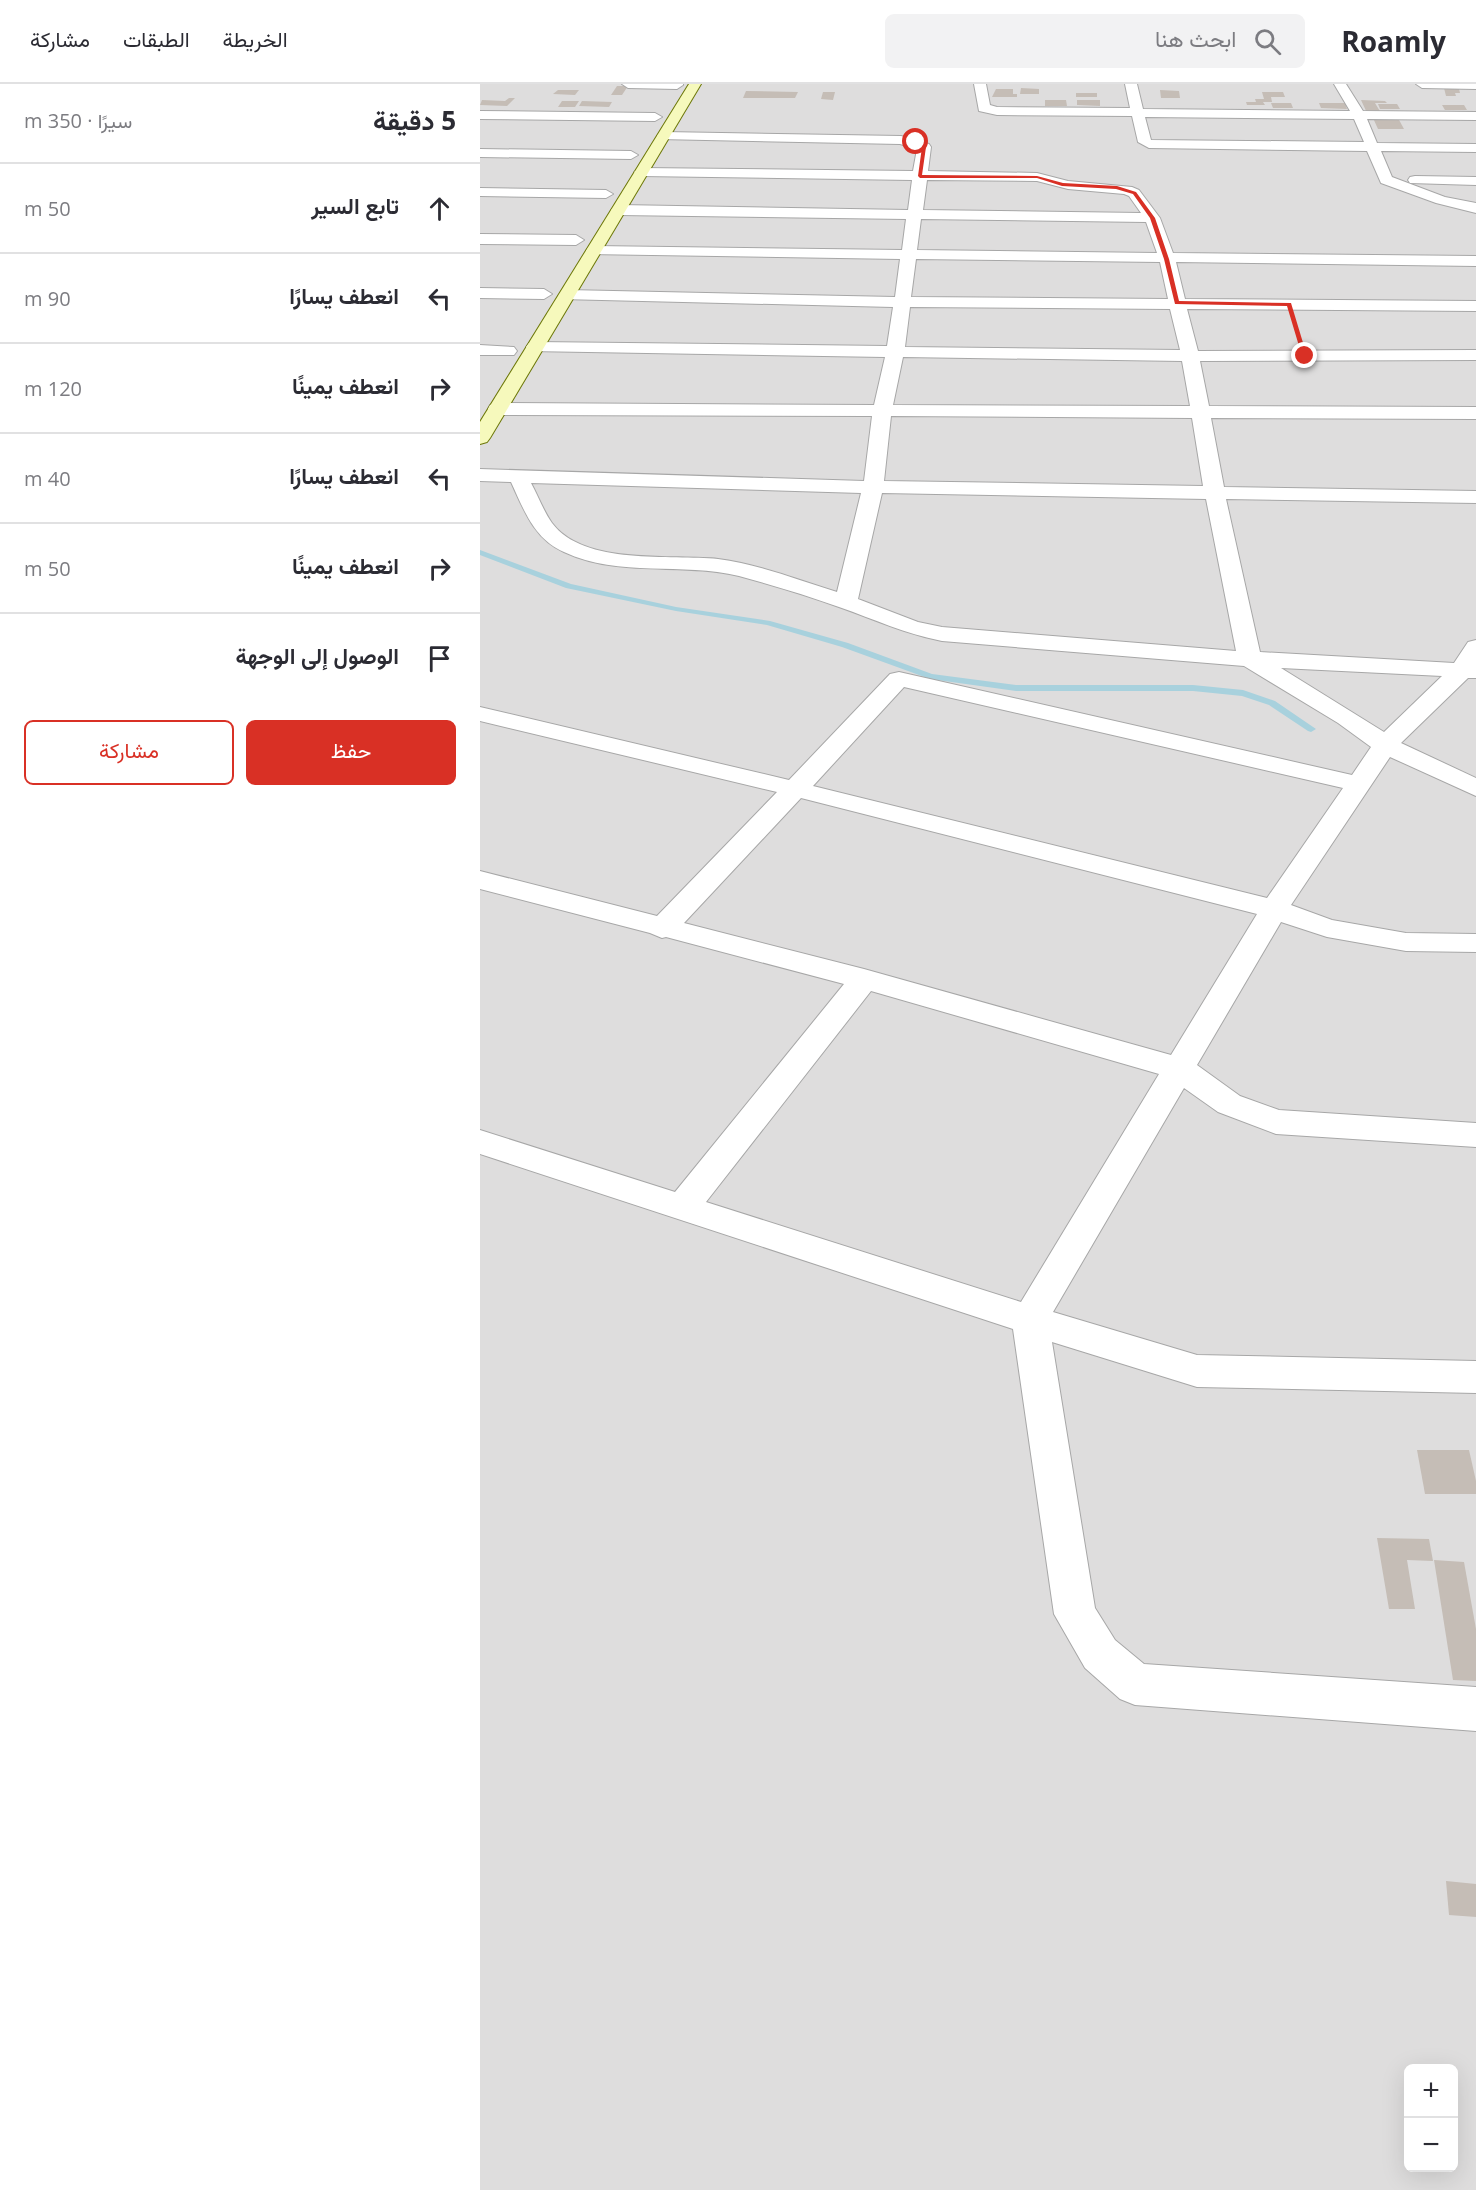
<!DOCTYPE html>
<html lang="ar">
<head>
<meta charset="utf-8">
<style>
	:root { --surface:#fff; --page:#f2f2f3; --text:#2b2b33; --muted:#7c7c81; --line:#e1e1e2; --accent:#d93025 }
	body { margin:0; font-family:"Open Sans",Vazirmatn,sans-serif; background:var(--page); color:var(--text); direction:rtl }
	.controls { position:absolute; right:18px; bottom:18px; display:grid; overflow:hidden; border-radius:9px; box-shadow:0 6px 24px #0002 }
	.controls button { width:54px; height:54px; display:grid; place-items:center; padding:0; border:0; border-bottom:2px solid var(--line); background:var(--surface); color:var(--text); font:30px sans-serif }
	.stop { position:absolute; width:18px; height:18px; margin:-14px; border:4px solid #d93025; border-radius:50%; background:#fff }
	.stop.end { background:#d93025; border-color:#fff; box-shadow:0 2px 6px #0008 }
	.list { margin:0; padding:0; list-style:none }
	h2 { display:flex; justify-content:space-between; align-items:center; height:78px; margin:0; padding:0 24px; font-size:26px }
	h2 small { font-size:20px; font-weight:400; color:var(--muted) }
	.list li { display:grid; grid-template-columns:39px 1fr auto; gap:18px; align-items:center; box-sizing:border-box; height:90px; padding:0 24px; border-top:2px solid var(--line) }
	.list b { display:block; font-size:22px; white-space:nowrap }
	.list em { font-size:20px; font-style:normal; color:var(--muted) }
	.actions { display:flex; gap:12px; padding:18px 24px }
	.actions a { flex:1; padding:14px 0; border:2px solid var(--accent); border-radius:9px; text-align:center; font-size:21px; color:var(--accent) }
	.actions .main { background:var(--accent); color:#fff }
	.icon { flex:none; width:33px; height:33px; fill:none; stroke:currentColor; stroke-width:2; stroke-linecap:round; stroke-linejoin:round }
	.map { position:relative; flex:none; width:996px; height:2106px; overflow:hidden; direction:ltr }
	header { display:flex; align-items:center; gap:36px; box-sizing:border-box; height:84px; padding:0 30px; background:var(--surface); border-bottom:2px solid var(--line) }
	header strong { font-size:28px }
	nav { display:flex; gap:33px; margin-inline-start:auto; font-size:21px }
	.search { width:420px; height:54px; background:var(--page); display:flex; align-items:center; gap:15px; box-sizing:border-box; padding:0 21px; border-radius:9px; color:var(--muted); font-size:22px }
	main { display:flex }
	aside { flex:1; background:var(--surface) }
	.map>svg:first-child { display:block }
	.residential { fill:#dedddd; fill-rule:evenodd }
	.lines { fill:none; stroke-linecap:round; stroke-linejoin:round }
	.stream { fill:#a8d1dd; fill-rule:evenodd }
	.building { fill:#c5bdb6 }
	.street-casing { stroke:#a7a7a7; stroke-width:2 }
	.secondary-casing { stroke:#6c7707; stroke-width:2 }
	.street { fill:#fff; fill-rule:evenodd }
	.secondary { fill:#f6f9bc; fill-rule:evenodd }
	.route { fill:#d93025 }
</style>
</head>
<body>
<header>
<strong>Roamly</strong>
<div class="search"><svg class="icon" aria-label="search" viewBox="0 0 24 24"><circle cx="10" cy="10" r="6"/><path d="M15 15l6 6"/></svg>ابحث هنا</div>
<nav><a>الخريطة</a><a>الطبقات</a><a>مشاركة</a></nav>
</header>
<main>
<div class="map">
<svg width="996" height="2106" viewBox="0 0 996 2106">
	<rect width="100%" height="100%" fill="#f0ede6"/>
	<!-- residential -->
	<path class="residential" d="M0,0H996V2106H0ZM928,1984H974V2084H928Z"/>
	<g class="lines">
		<!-- stream -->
		<polygon class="stream" points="0,466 91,500 196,523 290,537 368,559 452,590 536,601 713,601 763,606 795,617 836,645 831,648 828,647 789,621 762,612 713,607 536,607 450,595 362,563 287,541 196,527 86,504 0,471"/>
	</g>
	<!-- building -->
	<g class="building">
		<polygon points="137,2 148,2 142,11 131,11"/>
		<polygon points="541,4 559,5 559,10 540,10"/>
		<polygon points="964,4 979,5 980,9 975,9 976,12 966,12"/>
		<polygon points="516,5 533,5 533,10 537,10 537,13 512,13"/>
		<polygon points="78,6 99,6 95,11 73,10"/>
		<polygon points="680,6 699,7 700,14 681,14"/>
		<polygon points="266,7 318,8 315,14 263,14"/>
		<polygon points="343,8 355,8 353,16 341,15"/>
		<polygon points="782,8 803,8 805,13 791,13 792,18 783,18 785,21 767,21 766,18 776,18 775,15 784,15"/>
		<rect x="596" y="9" width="21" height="4"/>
		<polygon points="29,14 35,14 27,22 0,21 2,16 25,17"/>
		<polygon points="565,16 586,16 587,22 565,22"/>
		<polygon points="597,16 620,16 620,22 597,21"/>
		<polygon points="881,16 905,17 907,19 895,19 901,29 887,29"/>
		<polygon points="82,17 99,17 95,23 78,23"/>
		<polygon points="102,17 132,18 129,23 99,22"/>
		<polygon points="791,19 811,19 813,24 793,24"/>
		<polygon points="839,19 865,19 867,25 841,24"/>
		<polygon points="898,20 917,20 920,25 900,25"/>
		<polygon points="962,21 984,21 987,26 965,26"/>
		<polygon points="893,34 918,34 924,45 898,45"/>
		<polygon points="937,1366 989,1366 996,1397 996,1410 945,1410"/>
		<polygon points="897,1454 949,1455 953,1477 927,1476 935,1525 909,1525"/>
		<polygon points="954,1476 984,1478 996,1545 996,1597 973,1596"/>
		<polygon points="966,1797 996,1800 996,1833 969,1831"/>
	</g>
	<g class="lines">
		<defs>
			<g id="street">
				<polygon points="142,0 203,0 203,1 197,5 148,4"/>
				<path d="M494,0H506L510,21L517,23L650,24L645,0H657L663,25L870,27L854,0H866L883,27L996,28V36L887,35L897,59L996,60V68L901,67L912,93L965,113L996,119V129L956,119L901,99L887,67L669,64L658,58L652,32L517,31L499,27ZM665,33L874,35L884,58L671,56Z"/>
				<polygon points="936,0 996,0 996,5 942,4"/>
				<polygon points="0,27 175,29 182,33 175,37 0,35"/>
				<path d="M184,48L421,52L449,60L451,63L448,87L557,89L588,97L652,103L659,106L680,134L693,169L996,172V182L696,178L705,215L996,217V227L707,225L718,267L996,266V276L720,277L729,322L996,323V335L731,334L744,403L996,407V419L746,415L780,568L974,579L988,558L996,556V594H988L921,659L996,694V712L910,673L811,821L852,836L926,849L996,850V868L926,867L847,853L801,838L717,981L760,1012L799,1026L996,1039V1063L796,1050L738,1028L704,1004L573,1228L717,1271L996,1277V1309L717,1303L572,1258L615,1524L635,1556L664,1580L996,1603V1647L655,1621L640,1615L605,1584L574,1530L533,1245L0,1070V1046L195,1108L364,900L186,853L182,854L170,849L0,805V787L177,832L297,708L0,637V623L309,696L410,590L419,588L872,691L891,663L858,639L764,582L462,557C423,549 396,536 359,523C326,511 292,501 259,492C202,478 140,494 84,468C54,455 44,426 31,398L0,397V385L384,397L392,332L17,331L10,329L8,325L10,321L17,319L394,321L405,273L49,267L46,263L49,259L55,258L407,262L413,223L81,215L79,211L87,206L415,213L420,175L108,170L106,167L108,164L114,162L422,166L426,135L139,131L131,126L139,121L428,126L432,96L161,92L154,88L161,84L433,87L437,65L420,60L179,55L177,52ZM447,96L557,97L588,105L644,110L649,112L661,129L443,126ZM441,135L666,138L677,169L437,166ZM436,175L680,178L688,215L431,213ZM430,223L690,225L700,266L425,263ZM423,273L702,277L710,322L413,321ZM411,332L712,334L723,402L404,397ZM51,399L381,409L357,508C318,496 278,480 238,475C191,470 104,482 72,439C64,428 58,412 51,399ZM402,409L726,415L756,567L462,543L438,538L378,515ZM801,584L962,592L904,648ZM424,603L863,704L787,814L333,702ZM321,714L777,830L691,971L384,885L204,839ZM391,907L679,990L541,1218L226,1118Z"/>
				<polygon points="0,65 151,67 158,71 151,75 0,73"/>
				<polygon points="935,92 996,93 996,101 930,99 928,96 930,93"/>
				<polygon points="0,104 126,106 133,110 126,114 0,112"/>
				<polygon points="0,150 96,151 104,156 96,161 0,160"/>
				<polygon points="0,204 64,205 72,210 64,215 0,214"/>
				<polygon points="0,261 34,263 37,267 34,271 0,271"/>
			</g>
			<polygon id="secondary" points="209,0 221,0 10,354 7,358 0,360 0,338"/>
		</defs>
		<!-- street casing -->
		<use href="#street" class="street-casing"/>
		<!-- secondary casing -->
		<use href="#secondary" class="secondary-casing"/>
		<!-- street -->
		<use href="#street" class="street"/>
		<!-- secondary -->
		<use href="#secondary" class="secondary"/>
	</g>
	<!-- route -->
	<polygon class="route" points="434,58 446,63 442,91 557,92 583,99 637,102 656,108 675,134 689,175 699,217 811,219 827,272 822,272 807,222 695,220 684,175 670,134 653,110 636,105 582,102 557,94 440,94 438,92 442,63"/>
</svg>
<div class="controls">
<button>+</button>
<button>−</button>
</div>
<div class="stop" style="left:436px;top:58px"></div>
<div class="stop end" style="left:825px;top:272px"></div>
</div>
<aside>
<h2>5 دقيقة<small>سيرًا · 350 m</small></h2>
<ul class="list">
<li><svg class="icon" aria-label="ahead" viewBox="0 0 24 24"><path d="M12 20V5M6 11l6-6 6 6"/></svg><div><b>تابع السير</b></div><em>50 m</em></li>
<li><svg class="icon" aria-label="left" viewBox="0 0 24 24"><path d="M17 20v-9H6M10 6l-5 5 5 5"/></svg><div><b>انعطف يسارًا</b></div><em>90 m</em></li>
<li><svg class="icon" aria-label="right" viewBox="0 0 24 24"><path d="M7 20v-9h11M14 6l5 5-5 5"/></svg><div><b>انعطف يمينًا</b></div><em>120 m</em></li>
<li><svg class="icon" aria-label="left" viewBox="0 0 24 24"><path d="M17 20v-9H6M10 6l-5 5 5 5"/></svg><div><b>انعطف يسارًا</b></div><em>40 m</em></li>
<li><svg class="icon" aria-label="right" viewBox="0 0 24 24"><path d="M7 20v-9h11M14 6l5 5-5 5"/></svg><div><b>انعطف يمينًا</b></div><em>50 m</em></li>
<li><svg class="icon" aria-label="arrive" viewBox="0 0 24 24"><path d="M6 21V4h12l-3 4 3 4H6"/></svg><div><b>الوصول إلى الوجهة</b></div></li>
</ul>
<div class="actions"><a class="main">حفظ</a><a>مشاركة</a></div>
</aside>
</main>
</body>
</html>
